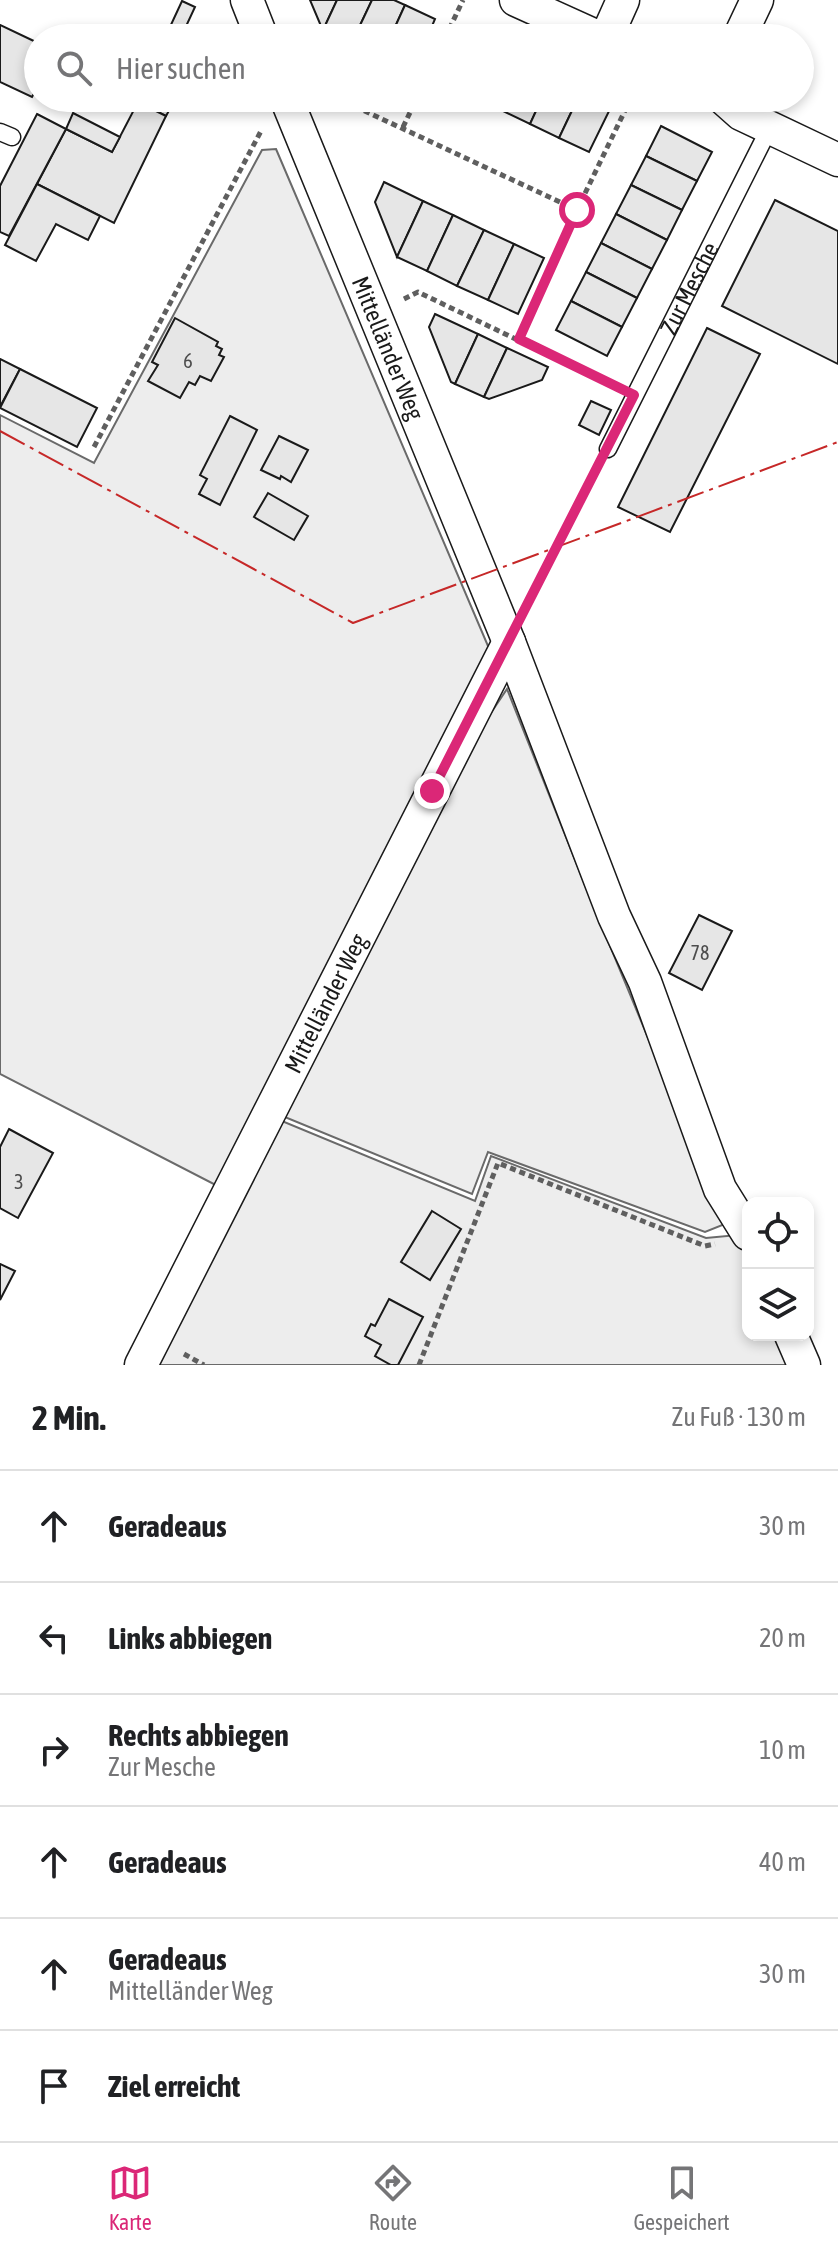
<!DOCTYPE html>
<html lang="de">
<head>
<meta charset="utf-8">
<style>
	:root { --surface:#fff; --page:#f2f2f2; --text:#202124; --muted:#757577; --line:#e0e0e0; --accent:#db2777 }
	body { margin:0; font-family:"Asap Condensed",sans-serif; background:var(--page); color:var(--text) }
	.controls { position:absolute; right:24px; bottom:24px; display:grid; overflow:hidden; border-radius:16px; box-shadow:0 4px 12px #0003 }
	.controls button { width:72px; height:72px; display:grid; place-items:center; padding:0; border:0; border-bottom:2px solid var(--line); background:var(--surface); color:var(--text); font:40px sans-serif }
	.stop { position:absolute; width:24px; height:24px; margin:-18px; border:6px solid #db2777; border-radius:50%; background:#fff }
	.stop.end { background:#db2777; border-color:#fff; box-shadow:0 2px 8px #0008 }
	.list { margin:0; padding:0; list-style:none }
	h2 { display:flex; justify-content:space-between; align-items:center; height:104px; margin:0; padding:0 32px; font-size:34px }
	h2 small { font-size:26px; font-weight:400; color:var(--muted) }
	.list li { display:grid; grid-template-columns:52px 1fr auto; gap:24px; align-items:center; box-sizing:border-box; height:112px; padding:0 32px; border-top:2px solid var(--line) }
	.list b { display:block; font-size:30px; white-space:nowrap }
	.list p { margin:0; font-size:26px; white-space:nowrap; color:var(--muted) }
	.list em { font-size:26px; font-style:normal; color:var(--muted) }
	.icon { flex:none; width:44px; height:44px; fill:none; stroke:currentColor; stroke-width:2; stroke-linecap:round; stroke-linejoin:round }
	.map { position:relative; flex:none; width:838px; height:1365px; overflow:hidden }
	.search { position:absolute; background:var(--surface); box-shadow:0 4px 12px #0003; left:24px; right:24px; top:24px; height:88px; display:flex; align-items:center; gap:20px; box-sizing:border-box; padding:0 28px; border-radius:44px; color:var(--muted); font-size:30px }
	.sheet { height:776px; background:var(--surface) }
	nav { display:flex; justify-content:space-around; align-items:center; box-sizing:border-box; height:112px; border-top:2px solid var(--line); background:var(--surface); font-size:22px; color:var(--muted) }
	nav a { display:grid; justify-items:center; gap:4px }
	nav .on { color:var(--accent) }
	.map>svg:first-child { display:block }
	.built { fill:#ededed; stroke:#6a6a6a; stroke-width:2 }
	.building { fill:#e6e6e6; stroke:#1a1a1a; stroke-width:2 }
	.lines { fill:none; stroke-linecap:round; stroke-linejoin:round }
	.lane-casing { stroke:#1a1a1a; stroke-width:19 }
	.street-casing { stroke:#1a1a1a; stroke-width:35 }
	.path { stroke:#5f5f5f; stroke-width:5; stroke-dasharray:6 4; stroke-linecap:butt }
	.lane { stroke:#fff; stroke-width:16 }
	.street { stroke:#fff; stroke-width:32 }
	.power { stroke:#c62828; stroke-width:2; stroke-dasharray:28 6 4 6; stroke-linecap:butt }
	.route { stroke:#db2777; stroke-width:10 }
	.labels { text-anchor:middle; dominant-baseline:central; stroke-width:6; stroke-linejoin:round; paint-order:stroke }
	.number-label { font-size:20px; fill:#4d4d4d }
	.street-label { font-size:24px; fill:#1a1a1a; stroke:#fff }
</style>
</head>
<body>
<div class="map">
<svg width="838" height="1365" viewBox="0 0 838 1365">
	<rect width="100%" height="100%" fill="#fff"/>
	<!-- built -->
	<g class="built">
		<polygon points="276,149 491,653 260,1112 475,1201 491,1156 706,1238 748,1234 748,1335 803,1335 816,1365 159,1365 241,1198 0,1074 0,415 94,463 262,150"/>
		<polygon points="507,689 591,900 725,1224 705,1232 488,1152 472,1194 275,1113 435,796"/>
	</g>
	<!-- building -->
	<g class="building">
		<polygon points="310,0 337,0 324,28 321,26"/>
		<polygon points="337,0 372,0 354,38 346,38 324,28"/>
		<polygon points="372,0 394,0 405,5 390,38 354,38"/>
		<polygon points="182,1 195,7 182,35 169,29"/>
		<polygon points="405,5 435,19 427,38 390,38"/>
		<polygon points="0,25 38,43 38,86 32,97 0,82"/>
		<polygon points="127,98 165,98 163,102 171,107 166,116"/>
		<polygon points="474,98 507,98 501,110"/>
		<polygon points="507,98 542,98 530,124 501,110"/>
		<polygon points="542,98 578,98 559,138 530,124"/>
		<polygon points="578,98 603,98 613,103 589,152 559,138"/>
		<polygon points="138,102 166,116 114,223 37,184 66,129 112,152"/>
		<polygon points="73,113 120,137 112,152 66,129"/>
		<polygon points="37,114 66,129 9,236 0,232 0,186"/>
		<polygon points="661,126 712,152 697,181 646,156"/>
		<polygon points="646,156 697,181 682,210 631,185"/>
		<polygon points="384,182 423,201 397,257 375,202"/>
		<polygon points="37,184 100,216 88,240 56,224 36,261 5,245"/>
		<polygon points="631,185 682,210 667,240 616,214"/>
		<polygon points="775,200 838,231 838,364 722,306"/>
		<polygon points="423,201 453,215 427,271 397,257"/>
		<polygon points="616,214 667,240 652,269 601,243"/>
		<polygon points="453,215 484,230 457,286 427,271"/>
		<polygon points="484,230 514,244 488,300 457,286"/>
		<polygon points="601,243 652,269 637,298 586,272"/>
		<polygon points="514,244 544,258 518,314 488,300"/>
		<polygon points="586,272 637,298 622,327 571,301"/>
		<polygon points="571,301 622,327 607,356 556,330"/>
		<polygon points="435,314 478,334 455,384 451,382 429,327"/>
		<polygon points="175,318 218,342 216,346 222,349 219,355 224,357 211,381 200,376 195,385 189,382 180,398 148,381 158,365 152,362"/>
		<polygon points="707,328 760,354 670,532 618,507"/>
		<polygon points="478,334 507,348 484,397 455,384"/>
		<polygon points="507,348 548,367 542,380 489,399 484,397"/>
		<polygon points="0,359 20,369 0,407"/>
		<polygon points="20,369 97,408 77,447 0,408"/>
		<polygon points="591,401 611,410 599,435 579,425"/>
		<polygon points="230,416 257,430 220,505 199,494 207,479 200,475"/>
		<polygon points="279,436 308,450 291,482 281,476 280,479 261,470"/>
		<polygon points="268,493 308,516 294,540 254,517"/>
		<polygon points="699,915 732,931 702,990 669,973"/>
		<polygon points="9,1129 53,1153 18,1218 0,1208 0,1147"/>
		<polygon points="432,1211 461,1229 430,1280 401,1262"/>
		<polygon points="0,1264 15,1271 0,1300"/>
		<polygon points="389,1299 423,1317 398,1365 391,1365 375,1356 381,1345 365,1336 371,1324 375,1326"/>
	</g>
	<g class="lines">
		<defs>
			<g id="lane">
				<polyline points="0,132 12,137"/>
				<path id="s1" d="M608,449L770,127"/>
			</g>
			<g id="street">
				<polyline points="247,0 262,38"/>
				<polyline points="516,0 600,38"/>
				<polyline points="606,38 623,0"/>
				<polyline points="739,38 757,0"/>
				<path id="s2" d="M286,98L509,642L614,916L645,982L720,1189L748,1234"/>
				<polyline points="723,98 741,114 838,160"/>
				<polyline points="791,1335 804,1365"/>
				<path id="s3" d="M141,1365L509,642"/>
			</g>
		</defs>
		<!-- lane casing -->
		<use href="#lane" class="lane-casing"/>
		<!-- street casing -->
		<use href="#street" class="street-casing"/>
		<!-- path -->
		<g class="path">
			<polyline points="445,38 463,0"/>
			<polyline points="337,98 577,210"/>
			<polyline points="403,127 417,98"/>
			<polyline points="404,299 418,292 611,385"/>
			<polyline points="519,339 577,210 631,98"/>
			<polyline points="94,447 261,131"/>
			<polyline points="529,602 597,468"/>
			<polyline points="184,1354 204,1365"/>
			<polyline points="419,1365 498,1163 705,1246 715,1244"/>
		</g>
		<!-- lane -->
		<use href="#lane" class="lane"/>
		<!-- street -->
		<use href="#street" class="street"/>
		<!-- power -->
		<polyline class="power" points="0,431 353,623 838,442"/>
	</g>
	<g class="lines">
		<!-- route -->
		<polyline class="route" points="432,791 634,395 519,339 577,210"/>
	</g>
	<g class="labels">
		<!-- number labels -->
		<g class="number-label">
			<text x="188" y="360">6</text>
			<text x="700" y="952">78</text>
			<text x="19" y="1181">3</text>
		</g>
		<!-- street labels -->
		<g class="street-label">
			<text stroke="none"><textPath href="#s1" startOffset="180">Zur Mesche</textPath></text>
			<text stroke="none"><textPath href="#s2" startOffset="270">Mittelländer Weg</textPath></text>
			<text stroke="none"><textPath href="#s3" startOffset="406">Mittelländer Weg</textPath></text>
		</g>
	</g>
</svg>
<div class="controls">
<button><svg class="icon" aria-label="locate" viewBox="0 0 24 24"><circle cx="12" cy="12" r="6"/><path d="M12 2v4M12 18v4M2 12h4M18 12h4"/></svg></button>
<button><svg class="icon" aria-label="layers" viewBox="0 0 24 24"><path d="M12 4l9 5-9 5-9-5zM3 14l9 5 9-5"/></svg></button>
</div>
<div class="stop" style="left:577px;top:210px"></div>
<div class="stop end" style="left:432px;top:791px"></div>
<div class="search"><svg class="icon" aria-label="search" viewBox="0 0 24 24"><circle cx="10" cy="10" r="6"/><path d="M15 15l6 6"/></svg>Hier suchen</div>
</div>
<section class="sheet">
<h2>2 Min.<small>Zu Fuß · 130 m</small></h2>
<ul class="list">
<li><svg class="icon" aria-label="ahead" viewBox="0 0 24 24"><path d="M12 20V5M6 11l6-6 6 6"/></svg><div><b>Geradeaus</b></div><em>30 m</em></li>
<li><svg class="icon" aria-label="left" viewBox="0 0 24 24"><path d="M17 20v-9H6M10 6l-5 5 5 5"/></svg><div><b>Links abbiegen</b></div><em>20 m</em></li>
<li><svg class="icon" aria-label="right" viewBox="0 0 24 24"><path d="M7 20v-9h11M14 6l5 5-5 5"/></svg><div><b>Rechts abbiegen</b><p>Zur Mesche</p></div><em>10 m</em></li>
<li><svg class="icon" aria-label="ahead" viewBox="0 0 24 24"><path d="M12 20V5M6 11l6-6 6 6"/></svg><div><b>Geradeaus</b></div><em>40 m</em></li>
<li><svg class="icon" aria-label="ahead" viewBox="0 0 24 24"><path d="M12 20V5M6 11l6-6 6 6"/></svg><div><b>Geradeaus</b><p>Mittelländer Weg</p></div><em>30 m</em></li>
<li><svg class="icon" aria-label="arrive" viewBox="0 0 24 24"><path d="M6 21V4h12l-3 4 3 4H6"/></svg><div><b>Ziel erreicht</b></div></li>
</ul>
</section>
<nav>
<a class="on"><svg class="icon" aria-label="map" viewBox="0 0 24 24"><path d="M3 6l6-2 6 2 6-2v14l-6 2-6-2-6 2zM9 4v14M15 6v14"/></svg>Karte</a>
<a><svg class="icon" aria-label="directions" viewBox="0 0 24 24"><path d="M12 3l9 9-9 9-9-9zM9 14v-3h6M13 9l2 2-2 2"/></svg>Route</a>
<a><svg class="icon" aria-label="saved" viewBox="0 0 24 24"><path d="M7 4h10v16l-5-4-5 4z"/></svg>Gespeichert</a>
</nav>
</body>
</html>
